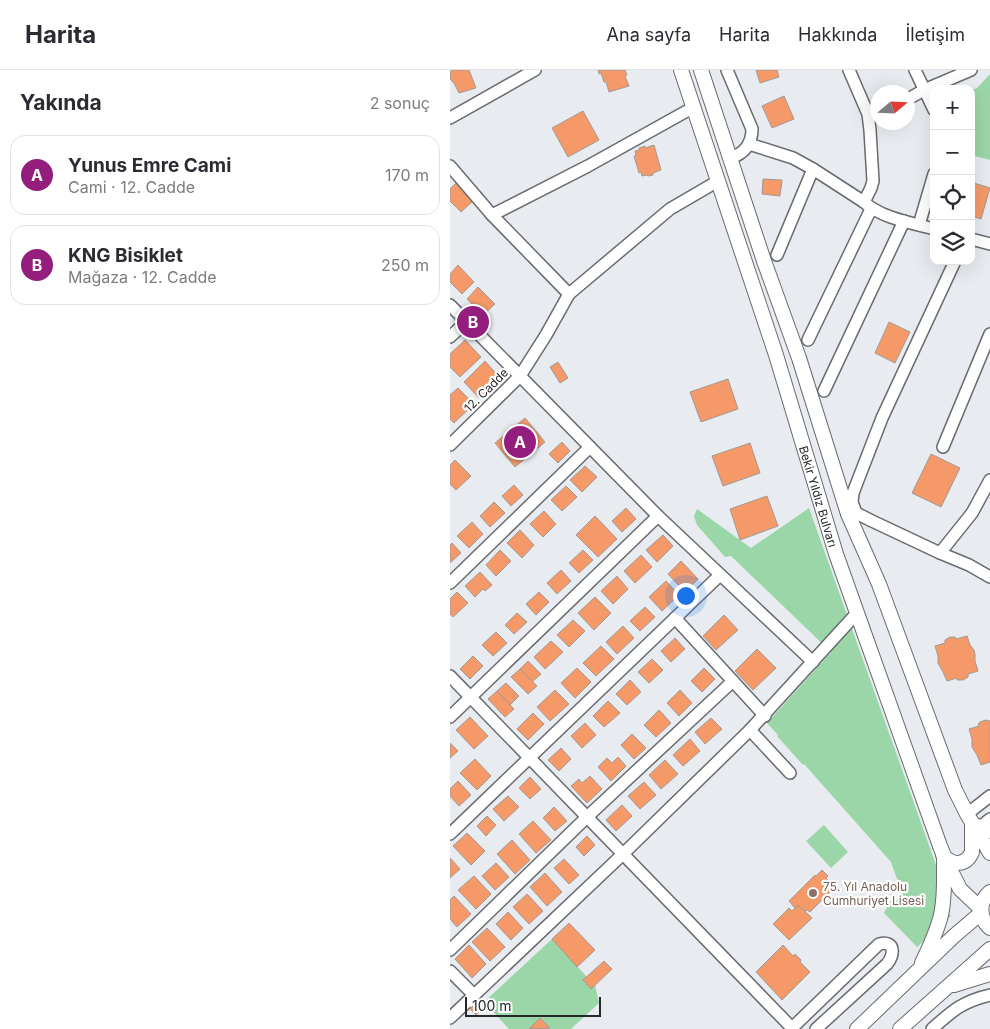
<!DOCTYPE html>
<html lang="tr">
<head>
<meta charset="utf-8">
<style>
	:root { --surface:#fff; --page:#f7f7f7; --text:#2b2b33; --muted:#7c7c81; --line:#e1e1e2; --accent:#931e7d }
	body { margin:0; font-family:Inter,sans-serif; background:var(--page); color:var(--text) }
	.controls { position:absolute; right:15px; top:15px; display:grid; overflow:hidden; border-radius:10px; box-shadow:0 5px 20px #0002 }
	.controls button { width:45px; height:45px; display:grid; place-items:center; padding:0; border:0; border-bottom:1px solid var(--line); background:var(--surface); color:var(--text); font:25px sans-serif }
	.compass { position:absolute; left:420px; top:15px; width:45px; height:45px; border-radius:50%; background:var(--surface); box-shadow:0 5px 20px #0002; rotate:71deg }
	.scale { position:absolute; left:15px; bottom:12px; width:136px; box-sizing:border-box; padding-left:5px; border:2px solid #252728; border-top:0; font-size:14px; line-height:18px; white-space:nowrap; color:#252728; -webkit-text-stroke:4px #fff; paint-order:stroke }
	.you { position:absolute; left:235px; top:525px; width:18px; height:18px; margin:-12px; border:4px solid #fff; border-radius:50%; background:#1a73e8; box-shadow:0 0 0 8px #1a73e833 }
	.badge { display:grid; place-items:center; width:32px; height:32px; border-radius:50%; background:var(--accent); color:#fff; font-size:16px; font-weight:700 }
	.pin { position:absolute; translate:-50% -50%; border:2px solid #fff; box-shadow:0 1px 5px #0006 }
	.list { margin:0; padding:0; list-style:none }
	h2 { display:flex; justify-content:space-between; align-items:center; height:65px; margin:0; padding:0 20px; font-size:21px }
	h2 small { font-size:16px; font-weight:400; color:var(--muted) }
	.list li { display:grid; grid-template-columns:32px 1fr auto; gap:15px; align-items:center; box-sizing:border-box; height:80px; margin:0 10px 10px; padding:0 10px; border:1px solid var(--line); border-radius:15px }
	.list b { display:block; font-size:19px; white-space:nowrap }
	.list p { margin:0; font-size:16px; white-space:nowrap; color:var(--muted) }
	.list em { font-size:16px; font-style:normal; color:var(--muted) }
	.icon { flex:none; width:28px; height:28px; fill:none; stroke:currentColor; stroke-width:2; stroke-linecap:round; stroke-linejoin:round }
	.map { position:relative; flex:none; width:540px; height:959px; overflow:hidden }
	header { display:flex; align-items:center; gap:30px; box-sizing:border-box; height:70px; padding:0 25px; background:var(--surface); border-bottom:1px solid var(--line) }
	header strong { font-size:24px }
	nav { display:flex; gap:28px; margin-inline-start:auto; font-size:18px }
	main { display:flex }
	aside { flex:1; background:var(--surface) }
	.map>svg:first-child { display:block }
	.green { fill:#9bd6a9 }
	.building { fill:#f59968; stroke:#a09a97 }
	.lines { fill:none; stroke-linecap:round; stroke-linejoin:round }
	.minor-casing { stroke:#686b6f; stroke-width:14 }
	.major-casing { stroke:#686b6f; stroke-width:16 }
	.minor { stroke:#fff; stroke-width:11 }
	.major { stroke:#fff; stroke-width:14 }
	.education-dot { fill:#8d6e63; stroke:#fff; stroke-width:2 }
	.labels { text-anchor:middle; dominant-baseline:central; stroke-width:4.5; stroke-linejoin:round; paint-order:stroke }
	.street-label { font-size:12px; fill:#252728; stroke:#fff }
	.education-label { font-size:12px; fill:#785e54; stroke:#fff; text-anchor:start }
</style>
</head>
<body>
<header>
<strong>Harita</strong>
<nav><a>Ana sayfa</a><a>Harita</a><a>Hakkında</a><a>İletişim</a></nav>
</header>
<main>
<aside>
<h2>Yakında<small>2 sonuç</small></h2>
<ul class="list">
<li><span class="badge">A</span><div><b>Yunus Emre Cami</b><p>Cami · 12. Cadde</p></div><em>170 m</em></li>
<li><span class="badge">B</span><div><b>KNG Bisiklet</b><p>Mağaza · 12. Cadde</p></div><em>250 m</em></li>
</ul>
</aside>
<div class="map">
<svg width="540" height="959" viewBox="0 0 540 959">
	<rect width="100%" height="100%" fill="#e8ebf0"/>
	<!-- green -->
	<g class="green">
		<polygon points="540,4 540,90 521,85 521,20 527,18"/>
		<path d="M359,438L496,823L487,831L501,846L467,877L434,843L440,831C447,830 450,830 452,823L441,792L354,694L353,695L327,666L328,665L317,653L381,582L281,486L275,487L247,455L244,446L247,439L301,478Z"/>
		<polygon points="374,755 398,782 381,798 356,771"/>
		<polygon points="102,869 137,907 141,919 145,915 149,933 121,959 59,959 34,932"/>
	</g>
	<!-- building -->
	<g class="building">
		<polygon points="1,0 19,0 26,18 9,23 4,13 0,9"/>
		<polygon points="148,0 175,0 177,5 175,6 179,16 159,22 156,12 154,12 151,3 149,4"/>
		<polygon points="306,0 327,0 329,7 310,13"/>
		<polygon points="334,26 344,49 322,58 312,36"/>
		<polygon points="133,41 149,70 118,87 102,58"/>
		<polygon points="204,75 211,100 203,103 203,105 198,106 197,105 192,106 191,102 189,103 184,86 186,86 185,81 189,80 189,78 195,76 195,78"/>
		<polygon points="313,109 332,110 330,126 312,124"/>
		<polygon points="521,112 540,118 531,149 521,146"/>
		<polygon points="6,113 23,131 11,142 0,131 0,119"/>
		<polygon points="8,195 24,212 12,224 0,212 0,204"/>
		<polygon points="28,217 45,234 33,245 17,229"/>
		<polygon points="439,252 460,262 445,293 425,283"/>
		<polygon points="15,270 31,287 10,307 0,297 0,284"/>
		<polygon points="35,291 50,308 29,328 14,312"/>
		<polygon points="108,292 118,308 110,313 100,297"/>
		<polygon points="278,309 288,339 251,352 240,322"/>
		<polygon points="8,318 24,334 4,353 0,349 0,325"/>
		<polygon points="75,348 95,372 65,397 45,373"/>
		<polygon points="112,372 120,381 108,393 99,384"/>
		<polygon points="300,373 310,403 273,416 262,386"/>
		<polygon points="481,384 510,398 491,437 462,423"/>
		<polygon points="5,390 21,406 6,420 0,414 0,395"/>
		<polygon points="135,396 147,407 132,422 120,410"/>
		<polygon points="64,415 73,425 61,436 52,426"/>
		<polygon points="116,416 127,427 112,441 101,430"/>
		<polygon points="317,426 328,456 290,470 280,439"/>
		<polygon points="44,432 55,443 40,457 30,446"/>
		<polygon points="176,438 186,449 172,462 162,451"/>
		<polygon points="94,441 106,454 93,467 80,454"/>
		<polygon points="145,446 167,469 148,487 126,465"/>
		<polygon points="22,452 33,464 19,478 7,466"/>
		<polygon points="70,460 84,475 72,488 57,473"/>
		<polygon points="213,465 223,476 207,492 196,480"/>
		<polygon points="2,473 11,483 0,493 0,475"/>
		<polygon points="50,480 61,491 46,506 36,495"/>
		<polygon points="133,480 143,490 129,503 119,493"/>
		<polygon points="191,485 202,497 185,513 174,501"/>
		<polygon points="231,491 248,509 235,522 218,504"/>
		<polygon points="111,500 121,511 107,524 97,513"/>
		<polygon points="30,502 42,515 35,521 33,519 25,527 15,516"/>
		<polygon points="167,506 178,519 163,534 151,521"/>
		<polygon points="216,511 229,525 212,541 199,527"/>
		<polygon points="7,522 18,533 3,547 0,544 0,529"/>
		<polygon points="89,522 99,532 86,545 76,534"/>
		<polygon points="145,527 161,543 144,560 128,543"/>
		<polygon points="195,537 205,547 190,561 180,551"/>
		<polygon points="67,543 77,552 64,564 55,555"/>
		<polygon points="274,545 288,560 266,580 253,566"/>
		<polygon points="123,550 135,561 119,577 107,565"/>
		<polygon points="173,556 184,568 167,584 156,572"/>
		<polygon points="46,562 57,573 43,586 32,575"/>
		<polygon points="517,566 520,575 524,580 525,584 525,591 528,601 518,604 518,607 513,610 507,610 507,608 497,611 493,602 488,593 488,586 485,576 495,573 495,570 500,567 505,567 506,569"/>
		<polygon points="225,568 235,579 221,592 211,581"/>
		<polygon points="101,571 113,582 95,599 84,587"/>
		<polygon points="151,576 164,589 146,606 133,593"/>
		<polygon points="307,579 326,598 303,620 285,601"/>
		<polygon points="23,586 33,596 20,609 10,599"/>
		<polygon points="202,589 213,600 199,613 188,602"/>
		<polygon points="78,591 91,604 82,612 70,599"/>
		<polygon points="127,598 141,612 125,628 111,613"/>
		<polygon points="254,598 265,609 252,622 241,611"/>
		<polygon points="70,599 87,616 78,624 61,607"/>
		<polygon points="180,610 191,622 177,635 166,624"/>
		<polygon points="56,613 69,626 60,635 47,621"/>
		<polygon points="105,620 119,634 100,651 87,637"/>
		<polygon points="230,620 242,633 229,646 217,633"/>
		<polygon points="47,621 64,639 55,647 38,629"/>
		<polygon points="158,631 170,643 154,657 143,646"/>
		<polygon points="209,640 221,653 206,667 194,655"/>
		<polygon points="83,643 94,654 78,670 67,659"/>
		<polygon points="20,647 38,666 24,679 6,660"/>
		<polygon points="261,648 272,659 255,674 245,662"/>
		<polygon points="536,650 540,651 540,692 531,695 527,685 522,677 522,669 519,659 529,656 528,654 530,652"/>
		<polygon points="135,653 146,665 132,678 121,666"/>
		<polygon points="182,664 196,678 184,689 171,675"/>
		<polygon points="240,669 250,681 233,696 223,685"/>
		<polygon points="0,673 8,681 0,688"/>
		<polygon points="111,678 121,689 109,701 98,690"/>
		<polygon points="168,687 176,696 161,711 148,697 157,688 162,693"/>
		<polygon points="25,689 41,706 27,720 10,703"/>
		<polygon points="215,690 228,704 211,719 199,705"/>
		<polygon points="140,706 152,719 137,733 121,716 129,709 132,713"/>
		<polygon points="80,707 91,719 80,729 69,718"/>
		<polygon points="8,711 21,725 9,736 0,726 0,719"/>
		<polygon points="194,712 206,725 190,739 178,726"/>
		<polygon points="58,726 69,737 54,751 43,739"/>
		<polygon points="172,735 182,746 166,761 156,750"/>
		<polygon points="104,737 117,751 105,761 93,748"/>
		<polygon points="37,746 46,755 36,766 27,756"/>
		<polygon points="83,751 101,770 86,783 69,764"/>
		<polygon points="17,763 35,781 21,795 3,776"/>
		<polygon points="137,766 145,775 134,786 126,777"/>
		<polygon points="62,770 80,790 65,804 47,784"/>
		<polygon points="0,788 10,799 0,808"/>
		<polygon points="114,789 129,805 119,814 104,798"/>
		<polygon points="46,793 59,807 45,820 32,806"/>
		<polygon points="372,800 378,806 376,808 385,817 360,842 357,840 355,842 348,835 345,838 339,831 365,805 366,806"/>
		<polygon points="95,803 112,822 97,836 80,817"/>
		<polygon points="24,806 41,824 26,839 8,820"/>
		<polygon points="77,824 93,841 79,854 63,837"/>
		<polygon points="4,826 21,844 7,857 0,849 0,830"/>
		<polygon points="348,835 362,848 339,870 323,854 339,838 342,841"/>
		<polygon points="58,842 73,858 61,870 46,854"/>
		<polygon points="119,853 145,880 127,897 102,869"/>
		<polygon points="37,858 55,877 40,891 22,872"/>
		<polygon points="19,875 36,894 22,908 5,889"/>
		<polygon points="333,875 343,886 345,884 351,890 350,892 360,902 332,930 306,902"/>
		<polygon points="154,891 162,899 141,919 133,910"/>
		<polygon points="23,932 31,940 26,945 18,937"/>
		<polygon points="90,948 100,958 79,959"/>
	</g>
	<g class="lines">
		<defs>
			<g id="minor">
				<path d="M277,0L302,59C302,74 294,84 280,88"/>
				<polyline points="399,0 418,44 420,60 423,111 421,118 414,132"/>
				<polyline points="465,0 484,40"/>
				<polyline points="458,29 474,20 521,0"/>
				<polyline points="0,48 85,0"/>
				<path d="M299,74L343,88L363,99L414,132C431,148 462,153 484,159"/>
				<polyline points="0,96 42,145"/>
				<polyline points="469,155 484,104"/>
				<polyline points="521,169 540,174"/>
				<polyline points="327,185 363,99"/>
				<polyline points="119,224 220,139 268,111"/>
				<polyline points="0,235 208,446 363,592"/>
				<polyline points="0,267 16,252"/>
				<polyline points="358,270 421,139"/>
				<polyline points="374,321 454,151"/>
				<polyline points="0,375 70,306 96,265 119,224 42,145 138,96 244,37"/>
				<polyline points="493,377 540,264"/>
				<polyline points="406,443 402,432 403,423 432,348 505,191"/>
				<polyline points="399,444 406,443 422,451 490,483 519,495 540,507"/>
				<polyline points="490,483 522,443 540,410"/>
				<polyline points="0,513 140,377"/>
				<polyline points="225,548 315,646"/>
				<polyline points="0,606 343,959"/>
				<polyline points="0,647 208,446"/>
				<polyline points="300,660 340,703"/>
				<polyline points="517,744 540,726"/>
				<polyline points="530,757 540,749"/>
				<polyline points="0,764 270,505"/>
				<polyline points="0,880 137,747 283,611"/>
				<polyline points="0,901 24,925"/>
				<polyline points="0,948 173,784 300,660 407,543"/>
				<path d="M342,958L429,874C446,870 444,885 437,894L366,959"/>
				<path d="M482,959C502,941 513,931 540,925"/>
			</g>
			<g id="major">
				<path id="s1" d="M231,0L326,285L386,484L490,776L497,793L510,819L531,839"/>
				<polyline points="251,0 314,191 349,288 398,444 429,514 505,720 517,744 540,783"/>
				<path d="M493,785C502,796 516,796 522,782V754L540,761"/>
				<path d="M540,822C528,832 529,848 540,858"/>
				<path d="M472,893C479,878 487,862 491,845C495,827 494,809 494,790"/>
				<polyline points="504,915 540,904"/>
				<polyline points="407,959 504,866 531,843"/>
				<polyline points="450,959 540,879"/>
			</g>
		</defs>
		<!-- minor casing -->
		<use href="#minor" class="minor-casing"/>
		<!-- major casing -->
		<use href="#major" class="major-casing"/>
		<!-- minor -->
		<use href="#minor" class="minor"/>
		<!-- major -->
		<use href="#major" class="major"/>
	</g>
	<!-- markers -->
	<circle class="education-dot" cx="363" cy="823" r="5"/>
	<g class="labels">
		<!-- street labels -->
		<g class="street-label">
			<text transform="translate(36 320) rotate(-45)">12. Cadde</text>
			<text stroke="none"><textPath href="#s1" startOffset="448">Bekir Yıldız Bulvarı</textPath></text>
		</g>
		<!-- education labels -->
		<g class="education-label">
			<text x="373" y="816">75. Yıl Anadolu<tspan x="373" dy="14">Cumhuriyet Lisesi</tspan></text>
		</g>
	</g>
</svg>
<div class="controls">
<button>+</button>
<button>−</button>
<button><svg class="icon" aria-label="locate" viewBox="0 0 24 24"><circle cx="12" cy="12" r="6"/><path d="M12 2v4M12 18v4M2 12h4M18 12h4"/></svg></button>
<button><svg class="icon" aria-label="layers" viewBox="0 0 24 24"><path d="M12 4l9 5-9 5-9-5zM3 14l9 5 9-5"/></svg></button>
</div>
<svg class="compass" viewBox="-18 -18 36 36"><path d="M0-13l5 13h-10z" fill="#e53935"/><path d="M0 13l5-13h-10z" fill="#7c7c81"/></svg>
<div class="scale">100 m</div>
<div class="you"></div>
<div class="pin badge" style="left:70px;top:372px">A</div>
<div class="pin badge" style="left:23px;top:252px">B</div>
</div>
</main>
</body>
</html>
